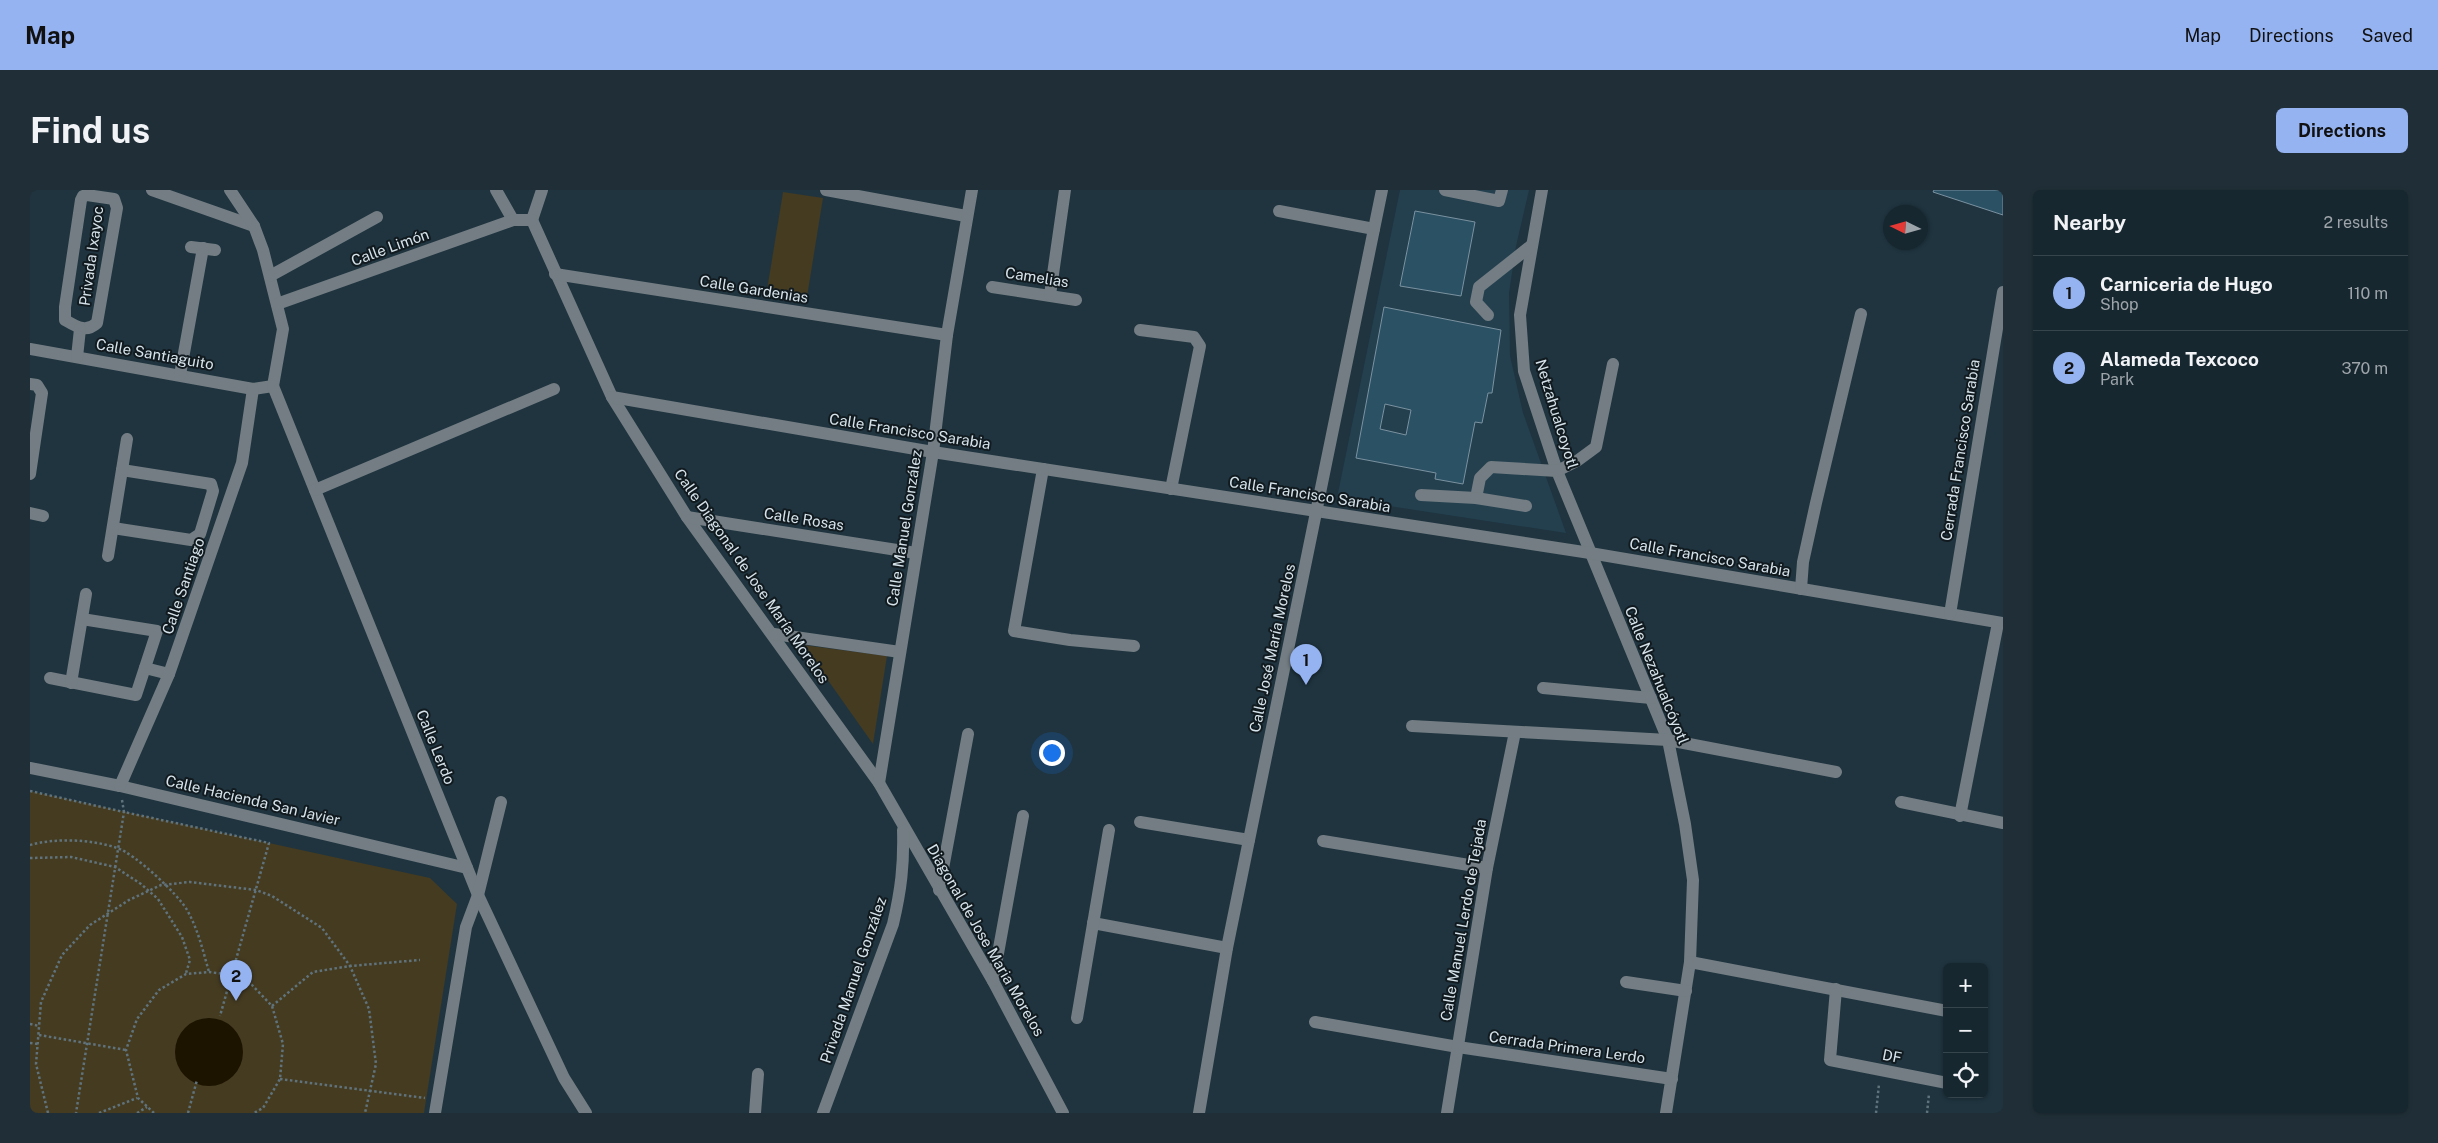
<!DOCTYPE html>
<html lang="en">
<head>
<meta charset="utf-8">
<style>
	:root { --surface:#17272f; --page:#202f37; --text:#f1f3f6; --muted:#9ea5aa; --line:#36444b; --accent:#95b2f1 }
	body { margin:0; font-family:"Public Sans",sans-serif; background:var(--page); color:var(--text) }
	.controls { position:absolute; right:15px; bottom:15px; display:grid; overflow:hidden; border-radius:8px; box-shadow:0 1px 4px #0004 }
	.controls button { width:45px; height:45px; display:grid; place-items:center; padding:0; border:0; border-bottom:1px solid var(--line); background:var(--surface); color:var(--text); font:25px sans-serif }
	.compass { position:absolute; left:1853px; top:15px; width:45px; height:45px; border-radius:50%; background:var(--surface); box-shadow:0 1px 4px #0004; rotate:275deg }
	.you { position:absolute; left:1021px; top:562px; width:18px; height:18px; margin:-12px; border:4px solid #fff; border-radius:50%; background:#1a73e8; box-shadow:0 0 0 8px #1a73e833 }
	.badge { display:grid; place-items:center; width:32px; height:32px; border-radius:50%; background:var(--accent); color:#111; font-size:16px; font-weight:700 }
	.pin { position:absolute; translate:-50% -41px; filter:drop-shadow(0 1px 2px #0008) }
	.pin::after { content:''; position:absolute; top:26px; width:18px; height:15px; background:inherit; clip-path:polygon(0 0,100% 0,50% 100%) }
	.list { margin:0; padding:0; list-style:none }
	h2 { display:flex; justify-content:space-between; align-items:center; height:65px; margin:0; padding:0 20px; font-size:21px }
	h2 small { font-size:16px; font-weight:400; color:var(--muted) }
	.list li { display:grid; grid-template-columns:32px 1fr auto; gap:15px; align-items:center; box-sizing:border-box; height:75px; padding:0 20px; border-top:1px solid var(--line) }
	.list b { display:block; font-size:19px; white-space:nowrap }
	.list p { margin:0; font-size:16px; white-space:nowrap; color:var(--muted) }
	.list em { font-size:16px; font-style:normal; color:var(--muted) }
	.icon { flex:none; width:28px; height:28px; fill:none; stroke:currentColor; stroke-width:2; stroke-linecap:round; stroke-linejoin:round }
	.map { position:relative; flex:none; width:1973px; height:923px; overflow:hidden; border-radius:8px }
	header { display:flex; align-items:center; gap:30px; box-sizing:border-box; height:70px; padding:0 25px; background:var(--accent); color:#111 }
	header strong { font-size:24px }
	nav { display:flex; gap:28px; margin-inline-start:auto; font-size:18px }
	.intro { display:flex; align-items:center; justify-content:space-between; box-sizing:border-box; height:120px; padding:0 30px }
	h1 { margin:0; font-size:35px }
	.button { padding:12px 22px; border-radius:8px; background:var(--accent); color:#111; font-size:18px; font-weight:700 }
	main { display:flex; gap:30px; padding:0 30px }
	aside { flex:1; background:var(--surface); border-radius:8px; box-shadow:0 1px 4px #0004 }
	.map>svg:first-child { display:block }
	.built { fill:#24404f }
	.green { fill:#443b21 }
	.water { fill:#1d1400 }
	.building { fill:#2b5165; stroke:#7b92a0; fill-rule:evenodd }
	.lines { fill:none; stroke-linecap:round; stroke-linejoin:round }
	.path { stroke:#60737c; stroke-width:2.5; stroke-dasharray:2.5 2.5; stroke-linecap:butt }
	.minor { stroke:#737d83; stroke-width:12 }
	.labels { text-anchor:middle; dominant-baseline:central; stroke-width:4; stroke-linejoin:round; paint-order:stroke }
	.street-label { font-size:15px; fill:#d6e3ea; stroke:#111a1f }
</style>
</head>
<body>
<header>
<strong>Map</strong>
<nav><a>Map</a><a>Directions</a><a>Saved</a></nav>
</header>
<div class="intro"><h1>Find us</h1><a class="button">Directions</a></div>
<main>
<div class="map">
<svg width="1973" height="923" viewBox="0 0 1973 923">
	<rect width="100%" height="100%" fill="#1f343f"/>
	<!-- built -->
	<polygon class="built" points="1370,0 1499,0 1486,56 1479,103 1480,166 1493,223 1536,343 1307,308"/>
	<!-- green -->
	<g class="green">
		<polygon points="753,2 793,8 777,107 737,100"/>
		<polygon points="773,455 857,466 843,554"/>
		<polygon points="0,601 400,688 427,714 394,923 0,923"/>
	</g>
	<!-- water -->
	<circle class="water" cx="179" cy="862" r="34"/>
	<!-- building -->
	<g class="building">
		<polygon points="1904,0 1973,0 1973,25 1903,2"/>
		<polygon points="1385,21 1445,32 1431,106 1370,96"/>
		<path d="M1354,117L1471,140L1462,203H1458L1452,233L1445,232L1433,294L1405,289L1406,283L1326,268ZM1355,214L1381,220L1376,245L1350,239Z"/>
	</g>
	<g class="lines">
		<!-- path -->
		<g class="path">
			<polyline points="0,601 94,622 46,923"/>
			<polyline points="92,610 94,622 239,653 190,826"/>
			<path d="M0,655C25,648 61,649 87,658C104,663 148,704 157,720C168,739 173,761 179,782"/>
			<polyline points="0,668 41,667 85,677 111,694 128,709 152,747 160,770 156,783"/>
			<polyline points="242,816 283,782 320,776 390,770"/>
			<polyline points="0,834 9,836"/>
			<polyline points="9,845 96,860"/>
			<polyline points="0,853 8,854"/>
			<polyline points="250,889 395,908"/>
			<polyline points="18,923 6,874 11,812 32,765 60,735 99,710 131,695 160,692 226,700 242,706 292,738 320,776 339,819 346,874 335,923"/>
			<polyline points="69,923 107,908"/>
			<polyline points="107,923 117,917"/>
			<polyline points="124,923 108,908 96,860 107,829 129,800 156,784 179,782 202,785 222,795 242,816 253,854 250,889 233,918 224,923"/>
			<polyline points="158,923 167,890"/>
			<polyline points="1846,923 1849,894"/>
			<polyline points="1897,923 1899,904"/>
		</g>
		<!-- minor -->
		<g class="minor">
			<polyline points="122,0 224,36"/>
			<polyline points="200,0 224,36 233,60 253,139 243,196"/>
			<polyline points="466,0 483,30"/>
			<polyline points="796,0 936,26"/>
			<polyline points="1415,0 1469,11 1472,0"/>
			<polyline points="1512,0 1490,125 1494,181 1527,281 1638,550 1655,634 1663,690 1660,772 1636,923"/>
			<path d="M57,5L84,9L87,18L67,133C56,143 47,137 35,130V117L51,10L53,6Z"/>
			<polyline points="1249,21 1344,39"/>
			<polyline points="502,30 582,207 657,327 849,593 963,791 1033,923"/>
			<polyline points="502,30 512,0"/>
			<polyline points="161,57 185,60"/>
			<polyline points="525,84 917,145"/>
			<polyline points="240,86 347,27"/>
			<polyline points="962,97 1046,110"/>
			<polyline points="1020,105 1035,0"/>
			<polyline points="247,114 483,30 502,30"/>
			<polyline points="1458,125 1446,112 1449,97 1502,55"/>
			<polyline points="1110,140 1164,147 1170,156 1141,299"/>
			<polyline points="0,159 223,199 243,196"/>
			<polyline points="47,167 50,139"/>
			<polyline points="150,185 173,58"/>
			<polyline points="0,194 7,195 12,203 0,284"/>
			<polyline points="243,196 448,705 534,888 556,923"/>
			<polyline points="582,207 903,262 1560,363 1973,433"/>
			<polyline points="1013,279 984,441 1040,450 1104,456"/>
			<polyline points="285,300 524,199"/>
			<polyline points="1391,305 1446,308 1450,288 1461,277 1527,281 1547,271 1566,257 1583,174"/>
			<polyline points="1446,308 1496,316"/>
			<polyline points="0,323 13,326"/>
			<polyline points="657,327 886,363"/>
			<polyline points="83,338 161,350 170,344 183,301 181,294 92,280"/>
			<polyline points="78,366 97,249"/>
			<polyline points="1771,399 1773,372 1786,313 1831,124"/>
			<polyline points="1920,424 1973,102"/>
			<polyline points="744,444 870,462"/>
			<polyline points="115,478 139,484"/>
			<polyline points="20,488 106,505 127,441 52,429"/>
			<polyline points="41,493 56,404"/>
			<polyline points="1513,498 1621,508"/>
			<polyline points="1382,536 1638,550 1806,582"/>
			<polyline points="0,578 90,596 437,678"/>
			<polyline points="849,593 903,262 917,145 942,0"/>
			<polyline points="90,596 139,484 212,273 223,199"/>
			<polyline points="1871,612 1973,633"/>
			<polyline points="1930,626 1968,433"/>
			<polyline points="1110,632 1219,650"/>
			<polyline points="1293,651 1457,678"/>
			<polyline points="909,700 938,544"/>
			<polyline points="1063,733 1197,758"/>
			<polyline points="1660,772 1917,821"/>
			<polyline points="963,791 993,626"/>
			<polyline points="1596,792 1656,801"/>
			<polyline points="1806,799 1800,870 1917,893"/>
			<polyline points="1047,828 1079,640"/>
			<polyline points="1285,832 1428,857 1642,889"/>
			<polyline points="405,923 436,737 448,705 471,612"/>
			<polyline points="725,923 728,884"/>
			<path d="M793,923L863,734C871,700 874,675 873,640"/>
			<polyline points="1169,923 1197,758 1219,650 1352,0"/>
			<polyline points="1417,923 1457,678 1485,542"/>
		</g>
	</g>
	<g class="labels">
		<!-- street labels -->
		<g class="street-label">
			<text transform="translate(360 57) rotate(-20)">Calle Limón</text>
			<text transform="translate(61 66) rotate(-82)">Privada Ixayoc</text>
			<text transform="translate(1007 87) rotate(9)">Camelias</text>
			<text transform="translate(724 99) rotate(9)">Calle Gardenias</text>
			<text transform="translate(125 164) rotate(10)">Calle Santiaguito</text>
			<text transform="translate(1527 224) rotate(73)">Netzahualcoyotl</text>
			<text transform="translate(880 241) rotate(9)">Calle Francisco Sarabia</text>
			<text transform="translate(1930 260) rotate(-81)">Cerrada Francisco Sarabia</text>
			<text transform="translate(1280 304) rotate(9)">Calle Francisco Sarabia</text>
			<text transform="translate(774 329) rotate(9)">Calle Rosas</text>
			<text transform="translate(874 338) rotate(-81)">Calle Manuel González</text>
			<text transform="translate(1680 367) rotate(10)">Calle Francisco Sarabia</text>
			<text transform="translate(722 386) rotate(55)">Calle Diagonal de Jose María Morelos</text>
			<text transform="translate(153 396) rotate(-71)">Calle Santiago</text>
			<text transform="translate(1242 458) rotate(-78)">Calle José María Morelos</text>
			<text transform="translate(1627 485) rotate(68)">Calle Nezahualcóyotl</text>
			<text transform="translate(406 557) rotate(68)">Calle Lerdo</text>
			<text transform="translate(223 610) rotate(13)">Calle Hacienda San Javier</text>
			<text transform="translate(1433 730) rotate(-80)">Calle Manuel Lerdo de Tejada</text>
			<text transform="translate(956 750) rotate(60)">Diagonal de Jose Maria Morelos</text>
			<text transform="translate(823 790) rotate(-71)">Privada Manuel González</text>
			<text transform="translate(1537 857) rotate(8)">Cerrada Primera Lerdo</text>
			<text transform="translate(1862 866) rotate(11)">DF</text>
		</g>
	</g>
</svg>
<div class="controls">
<button>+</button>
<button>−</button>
<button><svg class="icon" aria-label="locate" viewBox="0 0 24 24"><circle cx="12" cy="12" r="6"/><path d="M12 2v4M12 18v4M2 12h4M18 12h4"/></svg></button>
</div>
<svg class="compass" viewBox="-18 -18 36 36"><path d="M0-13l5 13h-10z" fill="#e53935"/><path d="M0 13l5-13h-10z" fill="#9ea5aa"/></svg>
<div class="you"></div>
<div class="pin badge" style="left:1276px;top:495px">1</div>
<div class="pin badge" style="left:206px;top:811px">2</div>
</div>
<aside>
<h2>Nearby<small>2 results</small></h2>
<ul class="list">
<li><span class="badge">1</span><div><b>Carniceria de Hugo</b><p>Shop</p></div><em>110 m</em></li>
<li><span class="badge">2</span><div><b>Alameda Texcoco</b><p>Park</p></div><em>370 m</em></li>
</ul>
</aside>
</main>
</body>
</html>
